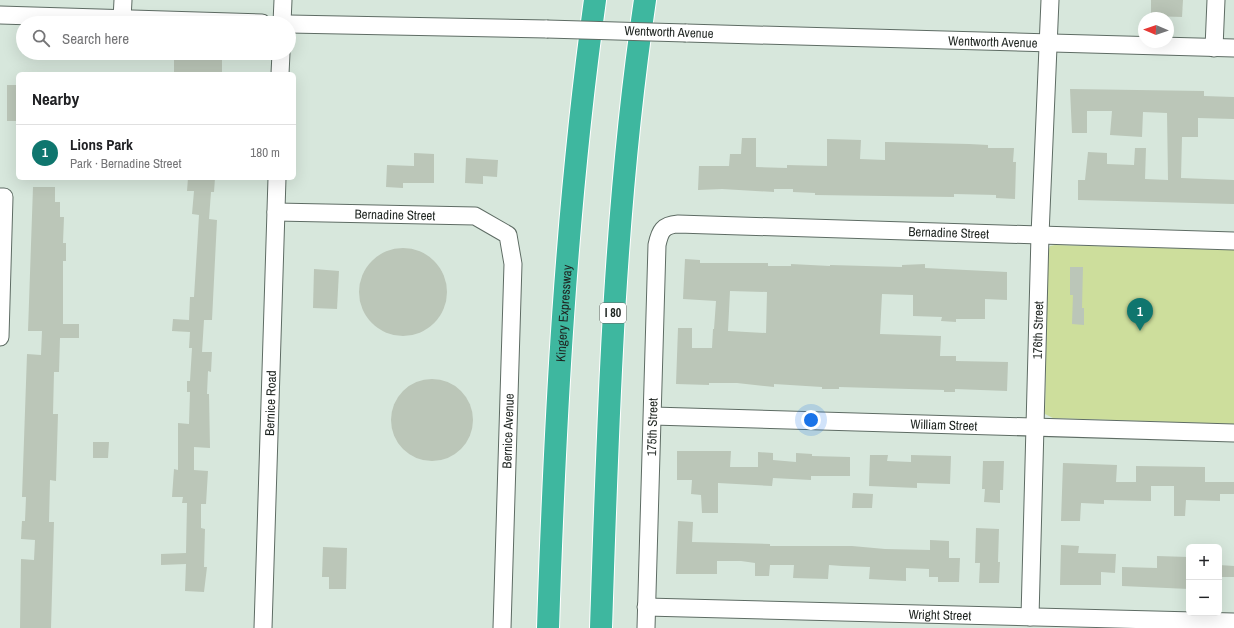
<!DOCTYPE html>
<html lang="en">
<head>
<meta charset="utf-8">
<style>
	:root { --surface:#fff; --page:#f2f2f2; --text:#202124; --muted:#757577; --line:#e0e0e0; --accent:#0f766e }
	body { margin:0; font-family:"Archivo Narrow",sans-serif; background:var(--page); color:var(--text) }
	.controls { position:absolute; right:12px; bottom:12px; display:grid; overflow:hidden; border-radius:6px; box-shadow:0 4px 16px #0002 }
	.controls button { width:36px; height:36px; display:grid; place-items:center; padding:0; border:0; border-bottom:1px solid var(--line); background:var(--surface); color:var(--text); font:20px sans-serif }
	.compass { position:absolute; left:1138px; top:12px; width:36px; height:36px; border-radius:50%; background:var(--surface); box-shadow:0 4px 16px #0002; rotate:272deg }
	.you { position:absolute; left:811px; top:420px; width:14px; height:14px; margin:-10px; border:3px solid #fff; border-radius:50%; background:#1a73e8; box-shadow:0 0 0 6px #1a73e833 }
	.badge { display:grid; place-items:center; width:26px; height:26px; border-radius:50%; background:var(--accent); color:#fff; font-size:13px; font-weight:700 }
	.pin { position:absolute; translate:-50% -33px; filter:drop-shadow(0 1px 2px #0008) }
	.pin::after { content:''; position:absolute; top:21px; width:14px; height:12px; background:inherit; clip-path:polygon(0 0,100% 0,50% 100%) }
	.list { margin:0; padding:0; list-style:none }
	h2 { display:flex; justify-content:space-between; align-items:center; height:52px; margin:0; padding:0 16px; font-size:17px }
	h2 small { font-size:13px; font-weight:400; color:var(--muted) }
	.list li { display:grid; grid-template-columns:26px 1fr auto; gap:12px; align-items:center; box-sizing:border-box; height:56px; padding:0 16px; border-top:1px solid var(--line) }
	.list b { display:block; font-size:15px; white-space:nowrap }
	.list p { margin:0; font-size:13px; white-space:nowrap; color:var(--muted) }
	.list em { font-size:13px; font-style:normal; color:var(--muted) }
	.icon { flex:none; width:22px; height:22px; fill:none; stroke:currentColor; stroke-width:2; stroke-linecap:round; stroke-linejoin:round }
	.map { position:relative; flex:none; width:1234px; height:628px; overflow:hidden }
	.search { position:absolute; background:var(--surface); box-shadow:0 4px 16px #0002; left:16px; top:16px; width:280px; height:44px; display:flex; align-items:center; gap:10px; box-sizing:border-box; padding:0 14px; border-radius:22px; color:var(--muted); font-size:15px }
	.panel { position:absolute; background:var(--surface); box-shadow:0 4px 16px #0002; left:16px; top:72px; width:280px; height:108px; border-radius:6px }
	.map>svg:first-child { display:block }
	.green { fill:#cdde9c }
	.building { fill:#bbc6b8; fill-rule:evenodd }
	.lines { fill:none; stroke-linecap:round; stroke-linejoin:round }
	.minor-casing { stroke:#5e6c64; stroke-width:19 }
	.highway-casing { stroke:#fff; stroke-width:24 }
	.minor { stroke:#fff; stroke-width:17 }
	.highway { stroke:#3eb79f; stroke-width:22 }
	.minor-bridge-casing { stroke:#5e6c64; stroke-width:19; stroke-linecap:butt }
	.minor-bridge { stroke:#fff; stroke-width:17 }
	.labels { text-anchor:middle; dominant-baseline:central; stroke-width:3; stroke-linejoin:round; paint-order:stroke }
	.shield { fill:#fff; stroke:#626664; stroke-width:1 }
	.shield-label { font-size:12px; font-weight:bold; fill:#1f2521 }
	.street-label { font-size:13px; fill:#1f2521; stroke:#fff }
</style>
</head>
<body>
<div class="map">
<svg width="1234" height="628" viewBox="0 0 1234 628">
	<rect width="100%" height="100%" fill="#d7e7dc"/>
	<!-- green -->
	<polygon class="green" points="1055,245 1234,250 1234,424 1053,418 1045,414 1048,252 1050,246"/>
	<!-- building -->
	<g class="building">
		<polygon points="1151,0 1183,0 1182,17 1151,16"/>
		<polygon points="174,59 222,60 222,74 174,74"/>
		<rect x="7" y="85" width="11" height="36"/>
		<polygon points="1070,89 1204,91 1204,96 1234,97 1234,119 1198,118 1198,137 1182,137 1181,178 1234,180 1234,204 1078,200 1078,180 1085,180 1088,152 1107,153 1107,164 1134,165 1135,148 1146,148 1145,179 1168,180 1167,113 1143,112 1142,137 1110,135 1112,111 1087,111 1087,133 1072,133"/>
		<polygon points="742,138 756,138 756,167 787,168 787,165 827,166 827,139 861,140 860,159 885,160 885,142 969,144 988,145 988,148 1014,148 1013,162 1016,162 1015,199 996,198 996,195 954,194 954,197 815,195 815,193 793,192 793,189 774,189 774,192 722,189 698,190 699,166 729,166 730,154 741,154"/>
		<polygon points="414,153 434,154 434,183 403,183 403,188 386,187 387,165 414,166"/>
		<polygon points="466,158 498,160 497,177 483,176 483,184 465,183"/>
		<polygon points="188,178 215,178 214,192 211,192 209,219 217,220 212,320 204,320 202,352 212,352 211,372 208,371 207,394 209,394 210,448 194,447 194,470 208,471 206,504 201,504 201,528 205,529 204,567 207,567 204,592 185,591 186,564 161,565 161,554 186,553 187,503 182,503 183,497 172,497 174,469 178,470 178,423 189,424 190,392 187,392 187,381 190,381 192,348 189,348 190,332 172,331 173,319 189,320 190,297 194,297 199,215 192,214 194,191 187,191"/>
		<polygon points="33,187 55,187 55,202 60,202 60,217 64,217 63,243 66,243 66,261 63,261 63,324 79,324 79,338 60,338 59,372 54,372 53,414 58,414 56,481 50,480 49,522 54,522 51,628 20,628 21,559 34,560 35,540 21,539 22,521 25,521 26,497 22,497 27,354 41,355 42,331 28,331"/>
		<circle cx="403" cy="292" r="44"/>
		<path d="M685,259L700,260V263H768V266H791V264L830,266V265L902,267V265L925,264V268L1007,272V300L985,299V319H956V322L941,321L942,317L913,316V295L882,294L880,334L941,336L940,356H956V361L1008,362L1007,391L955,389V392H944V390L839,387V389H822V387L774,384V387L737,383H709V385L676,384L678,328H692V348H712L713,329H714L716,301L683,299ZM730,291L767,292L766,333L728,331Z"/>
		<polygon points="1070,267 1083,267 1082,308 1084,308 1084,325 1072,324 1073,295 1070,295"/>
		<polygon points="314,269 339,271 337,309 313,308"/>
		<circle cx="432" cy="420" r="41"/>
		<polygon points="93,442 109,442 108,458 93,458"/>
		<polygon points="677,451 731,451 730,467 758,467 758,452 773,453 773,460 796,462 796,453 812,454 812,456 850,457 850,476 811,476 811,480 773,478 772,486 718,483 718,513 702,513 701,495 691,494 692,480 677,480"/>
		<polygon points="870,455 888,455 887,461 911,462 911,455 951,456 950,484 917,483 917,488 869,486"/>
		<polygon points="983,461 1004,461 1003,490 1000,490 1000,503 984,502 985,489 982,489"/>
		<polygon points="1063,463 1117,465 1116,482 1136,482 1136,466 1205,467 1205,482 1234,482 1234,494 1220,494 1220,501 1186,500 1185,516 1174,516 1174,486 1151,486 1151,501 1104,500 1104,504 1081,503 1080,521 1061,521"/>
		<polygon points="853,493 873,494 872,508 852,508"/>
		<polygon points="678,521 693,522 692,542 770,544 770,546 852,546 885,549 930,550 930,540 949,541 949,558 960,558 959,582 938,582 938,577 929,577 929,569 906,568 906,581 869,579 870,567 842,566 829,565 828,579 793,578 794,565 770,565 769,576 755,576 755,563 741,561 717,561 717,574 676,574"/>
		<polygon points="976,528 999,529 998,562 1000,562 999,583 979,583 980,563 975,563"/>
		<polygon points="1061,545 1079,546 1078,553 1116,554 1115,573 1101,572 1101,585 1060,585"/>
		<polygon points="323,547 347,548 346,589 329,589 329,577 322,577"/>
		<polygon points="1157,556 1189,557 1189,589 1122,586 1122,567 1157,568"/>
		<polygon points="1219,565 1234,566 1234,577 1219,577"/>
	</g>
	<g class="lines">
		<defs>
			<g id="minor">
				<polyline points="0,15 262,23"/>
				<polyline points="122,19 123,0"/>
				<polyline points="282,23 283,0"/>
				<polyline points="289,24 547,29"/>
				<path id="s1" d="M686,33L1234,48"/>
				<polyline points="1214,48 1216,0"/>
				<polyline points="280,74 281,53"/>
				<polyline points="0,197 4,197 0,337"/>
				<path id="s2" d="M276,212L475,216L508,235L513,264L502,628"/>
				<path id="s3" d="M653,416L1234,433"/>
				<path id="s4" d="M646,607L1234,622"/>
				<path id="s5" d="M1030,617L1040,235L1050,0"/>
				<path id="s6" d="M263,628L277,178"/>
				<path id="s7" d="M646,628L657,245C660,231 663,225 678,224L1234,241"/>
			</g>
			<g id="highway">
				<path id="s8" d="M548,628C555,418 566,208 595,0"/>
				<path d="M601,628C608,418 614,208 645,0"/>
			</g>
		</defs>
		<!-- minor casing -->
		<use href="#minor" class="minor-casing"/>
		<!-- highway casing -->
		<use href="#highway" class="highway-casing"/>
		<!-- minor -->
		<use href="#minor" class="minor"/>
		<!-- highway -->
		<use href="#highway" class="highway"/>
		<defs>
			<polyline id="minor-bridge" points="547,29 686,33"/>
		</defs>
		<!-- minor-bridge casing -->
		<use href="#minor-bridge" class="minor-bridge-casing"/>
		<!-- minor-bridge -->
		<use href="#minor-bridge" class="minor-bridge"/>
	</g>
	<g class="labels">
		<!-- shield labels -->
		<rect class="shield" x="600" y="303" width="26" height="20" rx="3"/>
		<g class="shield-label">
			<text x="613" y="313">I 80</text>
		</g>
		<!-- street labels -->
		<g class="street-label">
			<text transform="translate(669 32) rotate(2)">Wentworth Avenue</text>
			<text stroke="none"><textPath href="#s1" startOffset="307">Wentworth Avenue</textPath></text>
			<text stroke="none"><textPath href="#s2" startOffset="119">Bernadine Street</textPath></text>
			<text stroke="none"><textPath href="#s7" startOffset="687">Bernadine Street</textPath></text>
			<text stroke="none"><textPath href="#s8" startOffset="315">Kingery Expressway</textPath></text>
			<text stroke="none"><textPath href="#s5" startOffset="287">176th Street</textPath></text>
			<text stroke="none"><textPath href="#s6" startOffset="225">Bernice Road</textPath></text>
			<text stroke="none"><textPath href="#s3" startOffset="291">William Street</textPath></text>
			<text stroke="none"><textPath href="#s7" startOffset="201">175th Street</textPath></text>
			<text transform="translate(508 431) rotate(-88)">Bernice Avenue</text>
			<text stroke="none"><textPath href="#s4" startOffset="294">Wright Street</textPath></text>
		</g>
	</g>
</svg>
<div class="controls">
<button>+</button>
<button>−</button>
</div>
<svg class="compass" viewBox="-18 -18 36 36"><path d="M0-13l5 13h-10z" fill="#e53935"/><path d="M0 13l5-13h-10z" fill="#757577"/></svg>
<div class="you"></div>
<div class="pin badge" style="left:1140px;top:331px">1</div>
<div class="search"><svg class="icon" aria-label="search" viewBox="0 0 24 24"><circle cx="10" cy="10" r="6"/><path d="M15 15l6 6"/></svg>Search here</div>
<section class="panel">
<h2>Nearby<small></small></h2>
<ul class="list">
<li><span class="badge">1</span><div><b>Lions Park</b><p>Park · Bernadine Street</p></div><em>180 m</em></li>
</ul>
</section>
</div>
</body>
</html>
